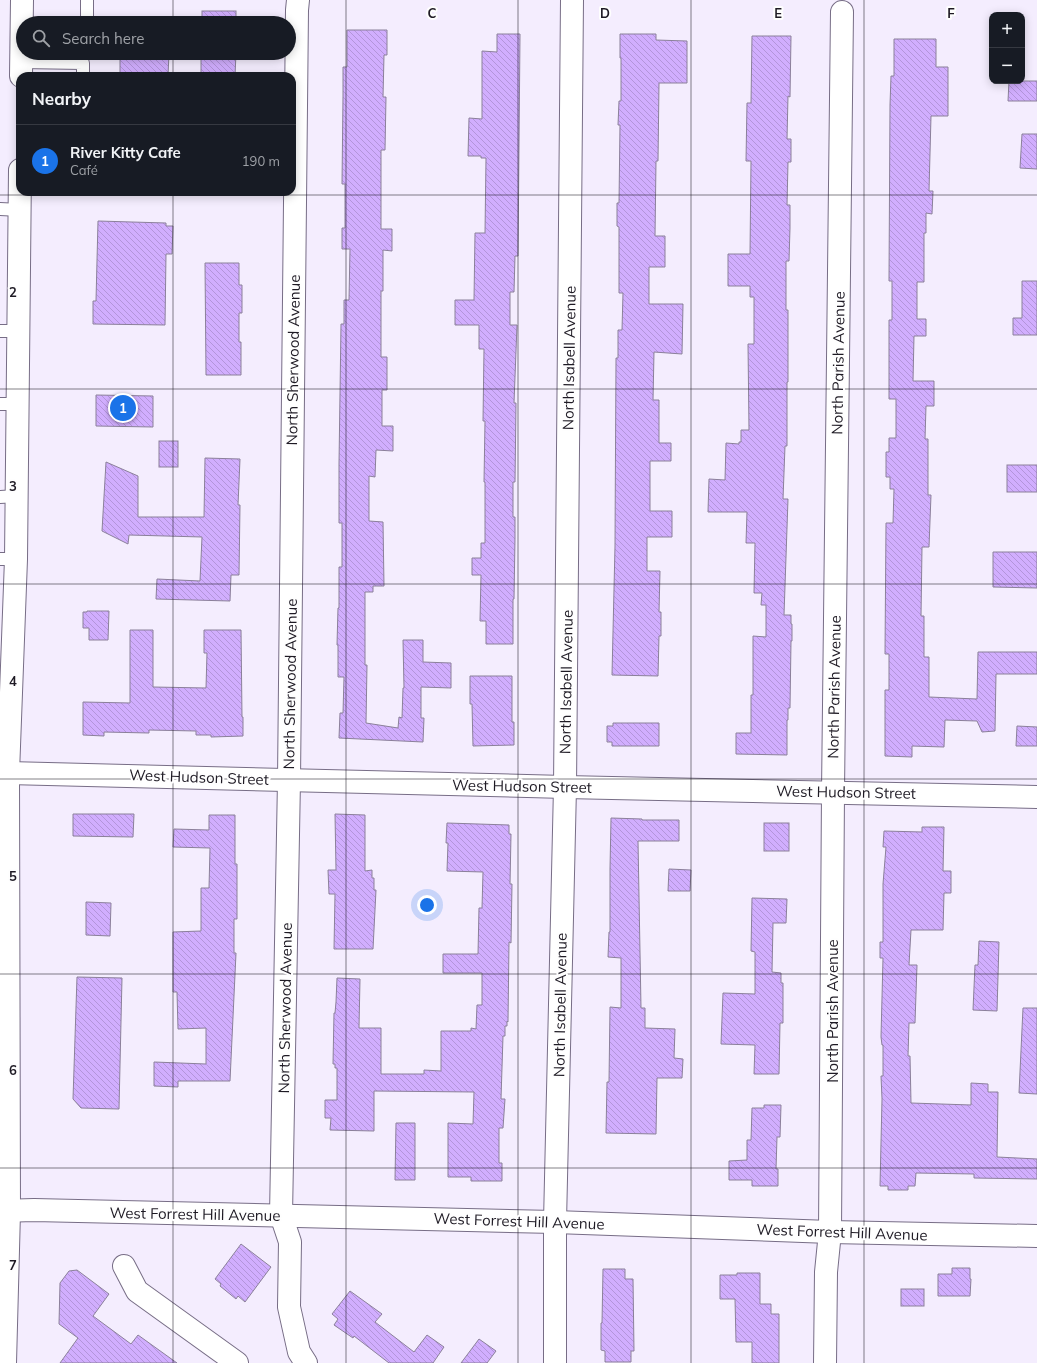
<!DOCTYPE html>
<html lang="en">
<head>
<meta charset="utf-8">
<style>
	:root { --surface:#171b24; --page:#242831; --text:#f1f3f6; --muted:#9ea1a6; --line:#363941; --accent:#1a73e8 }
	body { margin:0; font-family:Mulish,sans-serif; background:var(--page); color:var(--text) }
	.controls { position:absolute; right:12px; top:12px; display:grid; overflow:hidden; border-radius:8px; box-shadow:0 2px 10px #0003 }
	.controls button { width:36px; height:36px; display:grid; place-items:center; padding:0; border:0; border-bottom:1px solid var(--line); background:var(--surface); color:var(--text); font:20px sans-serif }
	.you { position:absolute; left:427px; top:905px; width:14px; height:14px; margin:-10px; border:3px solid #fff; border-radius:50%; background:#1a73e8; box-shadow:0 0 0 6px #1a73e833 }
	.badge { display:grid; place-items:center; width:26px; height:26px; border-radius:50%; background:var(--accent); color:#fff; font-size:13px; font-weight:700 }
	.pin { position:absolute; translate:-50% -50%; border:2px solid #fff; box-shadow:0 1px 4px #0006 }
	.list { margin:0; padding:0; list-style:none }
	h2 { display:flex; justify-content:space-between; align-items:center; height:52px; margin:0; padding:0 16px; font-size:17px }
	h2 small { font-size:13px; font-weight:400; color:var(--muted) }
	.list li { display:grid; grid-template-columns:26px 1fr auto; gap:12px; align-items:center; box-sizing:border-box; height:72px; padding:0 16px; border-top:1px solid var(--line) }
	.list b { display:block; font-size:15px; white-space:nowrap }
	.list p { margin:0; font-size:13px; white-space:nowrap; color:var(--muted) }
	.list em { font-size:13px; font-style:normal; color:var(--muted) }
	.icon { flex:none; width:22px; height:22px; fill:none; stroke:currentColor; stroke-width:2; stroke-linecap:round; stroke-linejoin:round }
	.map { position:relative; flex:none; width:1037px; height:1363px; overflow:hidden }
	.search { position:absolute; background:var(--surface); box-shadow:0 2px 10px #0003; left:16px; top:16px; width:280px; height:44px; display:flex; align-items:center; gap:10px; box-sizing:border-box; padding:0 14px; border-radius:22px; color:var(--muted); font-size:15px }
	.panel { position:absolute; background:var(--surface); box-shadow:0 2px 10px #0003; left:16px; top:72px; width:280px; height:124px; border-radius:12px }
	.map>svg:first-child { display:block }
	.building { fill:url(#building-back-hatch); stroke:#8b809a }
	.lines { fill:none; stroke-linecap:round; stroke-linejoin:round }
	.lane-casing { stroke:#776d86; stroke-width:14 }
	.street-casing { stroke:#776d86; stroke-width:24 }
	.secondary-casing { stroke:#776d86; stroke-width:24 }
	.lane { stroke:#fff; stroke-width:12 }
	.street { stroke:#fff; stroke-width:22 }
	.secondary { stroke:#fff; stroke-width:22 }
	.grid { fill:none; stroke:#1e1a24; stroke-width:1; stroke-opacity:0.55 }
	.labels { text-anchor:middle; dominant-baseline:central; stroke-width:4; stroke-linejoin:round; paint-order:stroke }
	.street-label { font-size:15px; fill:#1e1a24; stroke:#fefefe }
	.grid-label { font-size:13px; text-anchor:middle; font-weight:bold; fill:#1e1a24; stroke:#fefefe; stroke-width:4; stroke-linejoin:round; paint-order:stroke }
</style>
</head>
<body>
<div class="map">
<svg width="1037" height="1363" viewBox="0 0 1037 1363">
	<defs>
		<pattern id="building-back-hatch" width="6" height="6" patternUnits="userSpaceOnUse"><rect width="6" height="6" fill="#d1aefe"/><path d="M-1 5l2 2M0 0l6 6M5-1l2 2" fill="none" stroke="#b395da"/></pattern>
	</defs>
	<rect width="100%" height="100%" fill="#f4edfe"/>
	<!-- building -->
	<g class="building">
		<rect x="202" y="11" width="34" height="12"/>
		<polygon points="347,30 387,30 387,55 384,55 383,97 386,97 385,150 381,150 381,229 392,229 392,251 383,250 383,291 381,291 381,357 387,357 387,390 382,390 382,426 393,426 393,451 376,450 375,477 369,476 369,521 383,522 384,586 373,586 373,592 365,592 365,665 367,665 366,723 398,728 399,717 402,718 403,688 404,688 403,640 423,640 423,662 451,663 451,688 421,687 421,718 424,718 423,742 339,738 340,713 343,713 344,677 338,677 338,645 337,645 338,608 339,608 339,567 342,567 342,523 339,523 339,464 341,324 344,324 344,300 349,300 350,249 342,249 342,228 345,228 345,184 342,184 343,96 343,67 347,67"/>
		<polygon points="497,34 520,34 518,256 515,256 514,292 510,292 510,325 517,325 514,403 516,403 515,482 513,482 513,517 515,517 515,538 514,599 513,599 513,644 486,644 486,621 480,621 481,575 472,575 472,558 481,558 481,543 485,543 485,482 484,482 485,421 483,421 484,349 479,349 479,325 455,325 455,300 474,300 475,233 485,233 486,158 481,158 481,156 468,156 469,118 482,119 482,51 497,52"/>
		<polygon points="620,34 656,34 656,40 687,41 687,83 659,83 658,161 656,161 655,236 665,236 665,267 649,267 649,304 683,304 682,354 654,352 653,400 659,400 659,443 671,443 671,461 650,461 650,511 672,511 672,537 647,537 647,571 660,571 659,612 661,612 661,636 659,636 658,676 612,675 615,546 616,358 618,358 618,330 622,330 623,293 619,293 619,227 617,226 617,203 619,203 620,125 618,125 619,101 621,101 621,58 620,58"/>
		<polygon points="752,36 791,36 790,97 788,96 787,139 791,139 791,162 788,162 787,205 790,205 790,228 789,261 786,261 786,310 788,310 788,382 787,382 787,446 785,446 783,499 788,499 784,615 791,615 791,624 792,624 792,641 791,641 790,708 788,708 788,720 787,720 787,755 736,754 736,733 751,733 751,695 753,695 753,636 766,637 766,605 761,605 762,593 754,593 755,543 746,543 747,512 708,512 709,479 725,480 726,443 739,444 739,442 741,442 741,430 749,430 748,344 754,344 754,297 750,297 750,286 728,286 728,254 750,254 751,161 746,161 747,103 751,103"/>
		<polygon points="894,39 936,39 936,67 948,67 948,116 931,116 929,191 933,191 932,214 926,213 926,233 924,233 924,282 917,282 917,319 926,319 926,336 914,336 913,381 934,381 934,406 926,406 925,439 928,439 928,495 931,495 929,547 922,547 921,616 924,616 924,657 929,657 929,697 977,699 978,652 1037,652 1037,674 996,674 995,731 982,732 977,721 945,720 944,747 912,746 912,757 885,756 885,690 889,690 889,654 885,654 886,523 893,523 894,489 890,489 890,477 886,477 886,452 889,452 889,438 896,438 896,399 889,399 889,320 892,320 892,281 889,281 890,105 891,76 894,76"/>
		<polygon points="120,53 169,53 168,76 120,76"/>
		<polygon points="201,53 236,53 235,76 201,76"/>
		<polygon points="1009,81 1037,81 1037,101 1008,101"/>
		<polygon points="1022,134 1037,134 1037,169 1020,168"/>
		<polygon points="98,221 166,223 166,226 173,226 172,254 166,254 165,325 93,324 93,301 96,301"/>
		<polygon points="205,263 239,263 239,285 242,285 242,313 239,313 239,342 241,342 241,375 206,375"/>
		<polygon points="1022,281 1037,281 1037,335 1013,335 1013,318 1022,318"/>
		<polygon points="96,395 153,396 153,427 96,426"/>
		<rect x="159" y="441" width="19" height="26"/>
		<polygon points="205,458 240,459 238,505 240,505 239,575 231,575 230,601 156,599 157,579 200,581 202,537 129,535 128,544 102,531 106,462 138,476 138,517 204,517"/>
		<rect x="1007" y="465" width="30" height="27"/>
		<polygon points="993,552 1037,552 1037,588 993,587"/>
		<polygon points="87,611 109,611 108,640 89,640 89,628 83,628 83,612 87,612"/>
		<polygon points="130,630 153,630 153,687 206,688 207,653 204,653 204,630 241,630 242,717 243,717 243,736 211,737 211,735 196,735 196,731 149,730 149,733 104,732 104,736 83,735 83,702 130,703"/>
		<polygon points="470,676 512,676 512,722 514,722 514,745 473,746 472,704 470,704"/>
		<polygon points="613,723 659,723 659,746 612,746 612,742 607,742 607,726 613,726"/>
		<polygon points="1017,726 1037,727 1037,746 1016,746"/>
		<polygon points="73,814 134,814 133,837 73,836"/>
		<polygon points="335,814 365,815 365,871 372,870 372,878 374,878 374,890 376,890 373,949 334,949 335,894 329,894 328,870 336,870"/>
		<polygon points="209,815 235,815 235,864 237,864 237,919 234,919 234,953 236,953 230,1081 178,1081 178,1087 154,1086 154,1062 206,1064 206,1028 178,1029 177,992 173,992 173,932 201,931 201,888 209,888 210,848 173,847 174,829 209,830"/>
		<polygon points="611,818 642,819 642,820 679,820 679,841 638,841 641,1008 645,1008 645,1028 675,1029 674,1058 683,1059 682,1078 657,1078 656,1134 606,1133 607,1082 609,1082 610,1007 621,1008 621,958 608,957 609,932 610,932 610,869"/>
		<polygon points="447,823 509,825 509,834 511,834 510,884 512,884 511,943 509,942 508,1022 507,1021 507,1026 505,1026 505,1036 503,1036 501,1099 505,1099 503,1128 499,1128 499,1163 502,1163 502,1181 471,1181 471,1177 448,1177 448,1123 473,1124 474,1092 374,1091 374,1131 330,1130 331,1118 325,1118 325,1100 337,1100 337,1068 335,1068 335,1064 333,1064 334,1013 335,1013 336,1002 337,978 360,979 359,1028 381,1028 381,1074 424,1074 424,1070 441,1071 441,1031 471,1031 471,1028 476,1029 477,1005 482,1005 482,973 443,973 443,954 478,954 479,908 482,908 483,872 447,871 448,843 446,843"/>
		<rect x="764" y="823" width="25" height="28"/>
		<polygon points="922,827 944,827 943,871 951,871 951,893 944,893 943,930 911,930 909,965 917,965 915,1023 909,1023 908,1056 910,1056 911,1103 971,1105 971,1083 988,1084 988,1092 998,1092 997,1157 1037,1159 1037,1179 974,1178 974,1174 916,1173 915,1186 908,1186 908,1190 888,1190 888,1186 880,1186 882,1099 881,1076 883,1076 883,1045 882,1045 881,1037 883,958 880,958 880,942 883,942 883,884 886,847 883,847 884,831 922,832"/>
		<polygon points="669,869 691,870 690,891 668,891"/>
		<polygon points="752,898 787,899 786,923 773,923 772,972 781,973 781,983 783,983 783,1023 780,1023 779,1074 754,1074 755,1045 721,1044 723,993 755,994 755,952 751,951"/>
		<polygon points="86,902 111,903 110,936 86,935"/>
		<polygon points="979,941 999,942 997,1011 973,1010 975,965 978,965"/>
		<polygon points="77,977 122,978 119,1109 81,1108 73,1099"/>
		<polygon points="1023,1008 1037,1008 1037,1094 1019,1093"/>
		<polygon points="764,1105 781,1105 780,1137 777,1137 776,1169 778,1169 778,1186 752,1186 752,1180 729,1180 729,1161 747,1160 747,1140 751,1140 752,1108 764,1108"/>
		<polygon points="396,1123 415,1123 415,1180 395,1180"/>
		<polygon points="241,1244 271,1267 245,1302 238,1296 236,1299 220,1286 221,1284 215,1279"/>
		<polygon points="952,1268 970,1268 970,1279 971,1279 970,1296 938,1296 938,1274 952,1274"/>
		<polygon points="603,1269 625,1269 625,1279 633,1279 634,1351 631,1351 631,1362 605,1362 605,1351 601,1350 601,1323 602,1323"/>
		<polygon points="77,1270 109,1294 93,1316 131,1344 138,1335 177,1363 60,1363 78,1338 59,1324 60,1283 69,1271"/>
		<polygon points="737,1273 760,1273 760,1304 771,1304 771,1314 779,1314 779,1363 752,1363 752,1342 736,1342 735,1299 720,1299 720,1275 737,1275"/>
		<rect x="901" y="1289" width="23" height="17"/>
		<polygon points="350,1291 382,1314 375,1322 414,1352 427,1335 444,1347 433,1363 389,1363 354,1336 353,1338 334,1325 338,1319 332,1314"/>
		<polygon points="479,1339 496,1351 487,1363 461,1363"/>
	</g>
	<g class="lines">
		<defs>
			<g id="lane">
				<polyline points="87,0 87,23"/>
				<polyline points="21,62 83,63 83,76"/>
				<polyline points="0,209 20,210"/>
				<polyline points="0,331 18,331"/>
				<polyline points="0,404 18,404"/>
				<polyline points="0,497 17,496"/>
				<polyline points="0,559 16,559"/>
			</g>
			<g id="street">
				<polyline points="8,773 565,787 1037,797"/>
				<polyline points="281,1215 289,780 297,10 298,0"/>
				<polyline points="555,1222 565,787 572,0"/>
				<polyline points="124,1266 137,1291 237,1363"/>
				<polyline points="825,1363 826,1272 830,1232 833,792 842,12"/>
			</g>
			<g id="secondary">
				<polyline points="21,76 22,0"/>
				<polyline points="0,1211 34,1210 555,1222 830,1232 1037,1236"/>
				<polyline points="281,1215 290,1242 289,1307 299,1352 306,1363"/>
				<polyline points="555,1222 555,1363"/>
				<polyline points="5,1363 9,1212 8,773 16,559 20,170"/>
			</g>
		</defs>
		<!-- lane casing -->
		<use href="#lane" class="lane-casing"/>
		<!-- street casing -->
		<use href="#street" class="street-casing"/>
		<!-- secondary casing -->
		<use href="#secondary" class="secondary-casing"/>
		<!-- lane -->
		<use href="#lane" class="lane"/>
		<!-- street -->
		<use href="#street" class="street"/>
		<!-- secondary -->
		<use href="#secondary" class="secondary"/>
	</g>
	<!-- grid -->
	<path class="grid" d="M173,0V23M346,0V1363M518,0V1363M691,0V1363M864,0V1363M173,53V76M173,192V1363M0,195H1037M0,389H1037M0,584H1037M0,779H1037M0,974H1037M0,1168H1037"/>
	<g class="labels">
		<!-- street labels -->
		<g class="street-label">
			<text transform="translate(569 358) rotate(-89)">North Isabell Avenue</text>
			<text transform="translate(293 360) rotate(-89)">North Sherwood Avenue</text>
			<text transform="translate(838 363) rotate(-89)">North Parish Avenue</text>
			<text transform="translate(566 682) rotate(-89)">North Isabell Avenue</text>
			<text transform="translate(290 684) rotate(-89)">North Sherwood Avenue</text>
			<text transform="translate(834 687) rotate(-89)">North Parish Avenue</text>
			<text transform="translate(199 777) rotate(2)">West Hudson Street</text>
			<text transform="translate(522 786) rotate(1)">West Hudson Street</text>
			<text transform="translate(846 792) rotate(1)">West Hudson Street</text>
			<text transform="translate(560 1005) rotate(-89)">North Isabell Avenue</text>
			<text transform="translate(285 1008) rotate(-89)">North Sherwood Avenue</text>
			<text transform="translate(832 1011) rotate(-90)">North Parish Avenue</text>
			<text transform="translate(195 1214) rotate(1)">West Forrest Hill Avenue</text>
			<text transform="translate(519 1221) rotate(2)">West Forrest Hill Avenue</text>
			<text transform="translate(842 1232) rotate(2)">West Forrest Hill Avenue</text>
		</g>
	</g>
	<g class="grid-label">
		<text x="432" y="18">C</text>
		<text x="605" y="18">D</text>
		<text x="778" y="18">E</text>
		<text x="951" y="18">F</text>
		<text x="13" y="297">2</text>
		<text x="13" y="491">3</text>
		<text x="13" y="686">4</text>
		<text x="13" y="881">5</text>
		<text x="13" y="1075">6</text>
		<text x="13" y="1270">7</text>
	</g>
</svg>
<div class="controls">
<button>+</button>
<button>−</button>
</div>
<div class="you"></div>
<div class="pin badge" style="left:123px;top:408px">1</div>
<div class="search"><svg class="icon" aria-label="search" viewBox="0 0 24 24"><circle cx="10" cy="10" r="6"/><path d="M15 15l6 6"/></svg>Search here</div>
<section class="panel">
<h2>Nearby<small></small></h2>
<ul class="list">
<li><span class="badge">1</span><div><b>River Kitty Cafe</b><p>Café</p></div><em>190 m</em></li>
</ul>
</section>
</div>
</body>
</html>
